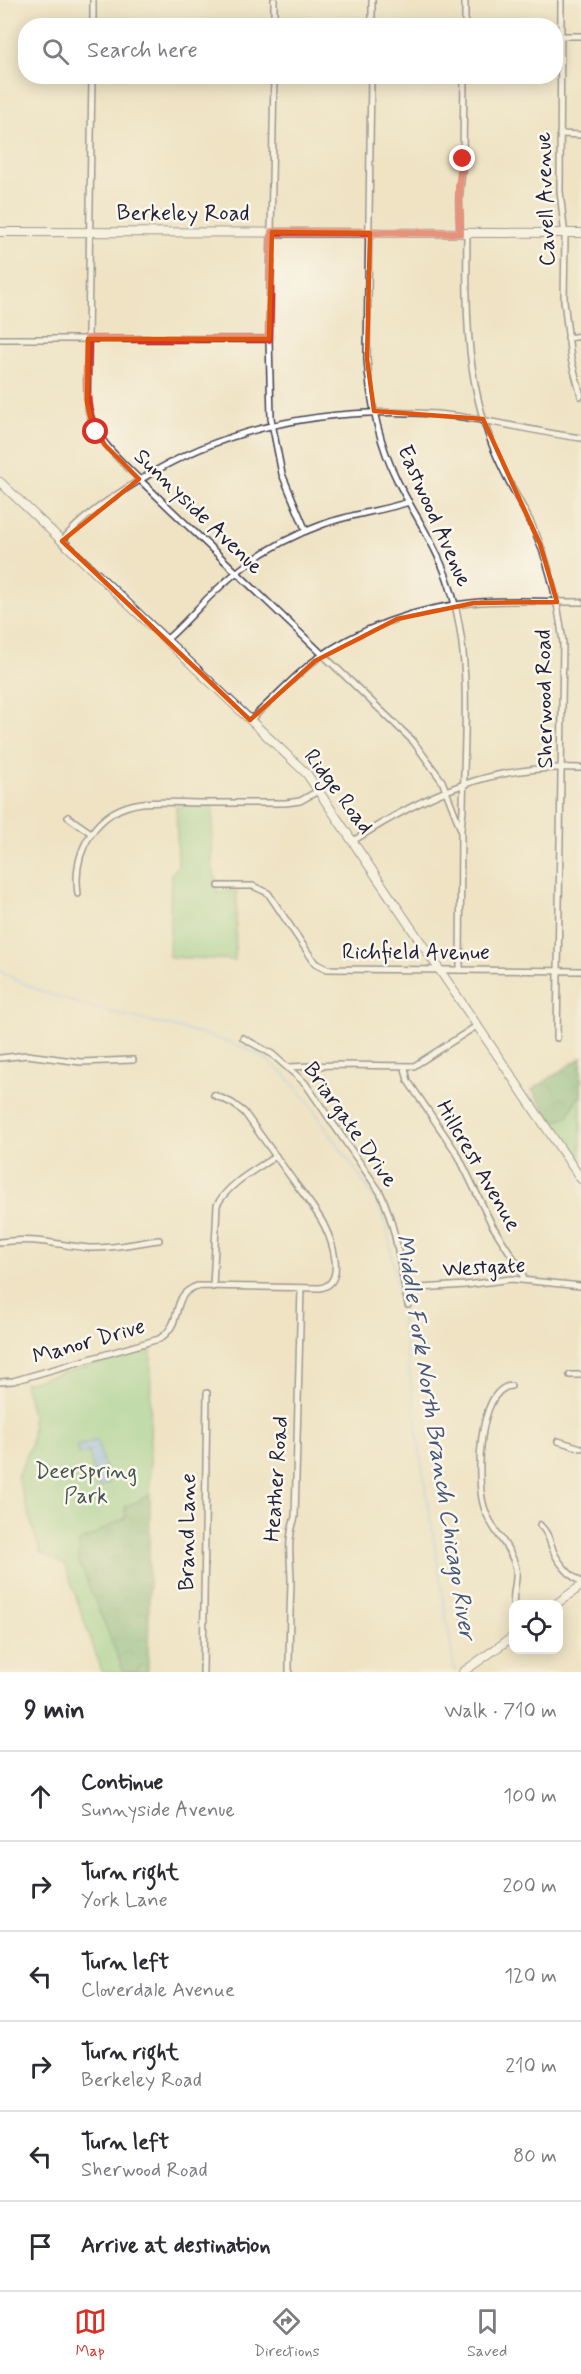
<!DOCTYPE html>
<html lang="en">
<head>
<meta charset="utf-8">
<style>
	:root { --surface:#fff; --page:#f2f2f3; --text:#2b2b33; --muted:#7c7c81; --line:#e1e1e2; --accent:#d93025 }
	body { margin:0; font-family:Mynerve,sans-serif; background:var(--page); color:var(--text) }
	.controls { position:absolute; right:18px; bottom:18px; display:grid; overflow:hidden; border-radius:12px; box-shadow:0 3px 15px #0003 }
	.controls button { width:54px; height:54px; display:grid; place-items:center; padding:0; border:0; border-bottom:2px solid var(--line); background:var(--surface); color:var(--text); font:30px sans-serif }
	.stop { position:absolute; width:18px; height:18px; margin:-14px; border:4px solid #d93025; border-radius:50%; background:#fff }
	.stop.end { background:#d93025; border-color:#fff; box-shadow:0 2px 6px #0008 }
	.list { margin:0; padding:0; list-style:none }
	h2 { display:flex; justify-content:space-between; align-items:center; height:78px; margin:0; padding:0 24px; font-size:26px }
	h2 small { font-size:20px; font-weight:400; color:var(--muted) }
	.list li { display:grid; grid-template-columns:39px 1fr auto; gap:18px; align-items:center; box-sizing:border-box; height:90px; padding:0 24px; border-top:2px solid var(--line) }
	.list b { display:block; font-size:22px; white-space:nowrap }
	.list p { margin:0; font-size:20px; white-space:nowrap; color:var(--muted) }
	.list em { font-size:20px; font-style:normal; color:var(--muted) }
	.icon { flex:none; width:33px; height:33px; fill:none; stroke:currentColor; stroke-width:2; stroke-linecap:round; stroke-linejoin:round }
	.map { position:relative; flex:none; width:581px; height:1672px; overflow:hidden }
	.search { position:absolute; background:var(--surface); box-shadow:0 3px 15px #0003; left:18px; right:18px; top:18px; height:66px; display:flex; align-items:center; gap:15px; box-sizing:border-box; padding:0 21px; border-radius:24px; color:var(--muted); font-size:22px }
	.sheet { height:618px; background:var(--surface) }
	nav { display:flex; justify-content:space-around; align-items:center; box-sizing:border-box; height:84px; border-top:2px solid var(--line); background:var(--surface); font-size:16px; color:var(--muted) }
	nav a { display:grid; justify-items:center; gap:3px }
	nav .on { color:var(--accent) }
	.map>svg:first-child { display:block }
	.green { fill:#8cd089; stroke:#577962; stroke-width:1.5 }
	.forest { fill:url(#forest-crowns); stroke:#4a6a58; stroke-width:1.5 }
	.water { fill:url(#water-waves); stroke:#546f98; stroke-width:1.5 }
	.lines { fill:none; stroke-linecap:round; stroke-linejoin:round }
	.stream { stroke:#85bcf5; stroke-width:1.5 }
	.street-casing { stroke:#413f50; stroke-width:8 }
	.secondary-casing { stroke:#413f50; stroke-width:10 }
	.street { stroke:#fff; stroke-width:5 }
	.secondary { stroke:#fff; stroke-width:8 }
	.route { stroke:#d93025; stroke-width:8 }
	.marked { fill:none; stroke:#de560e; stroke-width:4.5; stroke-linejoin:round }
	.labels { text-anchor:middle; dominant-baseline:central; stroke-width:5; stroke-linejoin:round; paint-order:stroke }
	.street-label { font-size:22px; fill:#22223b; stroke:#fbf7ec }
	.park-label { font-size:22px; fill:#425652; stroke:#fbf7ec }
	.water-label { font-size:24px; font-style:italic; fill:#45587c; stroke:#fbf7ec }
</style>
</head>
<body>
<div class="map">
<svg width="581" height="1672" viewBox="0 0 581 1672">
	<defs>
		<pattern id="forest-crowns" width="20" height="18" patternUnits="userSpaceOnUse" patternTransform="scale(1.5)"><rect width="20" height="18" fill="#71b275"/><path d="M2 6a3 3 0 1 1 6 0M12 15a3 3 0 1 1 6 0" fill="none" stroke="#5c9061"/></pattern>
		<pattern id="water-waves" width="16" height="10" patternUnits="userSpaceOnUse" patternTransform="scale(1.5)"><rect width="16" height="10" fill="#85bcf5"/><path d="M0 5q4-4 8 0t8 0" fill="none" stroke="#73a1d3"/></pattern>
	</defs>
	<rect width="100%" height="100%" fill="#fbf7ec"/>
	<filter id="ink" filterUnits="userSpaceOnUse"><feTurbulence type="fractalNoise" baseFrequency=".0167" numOctaves="2"/><feDisplacementMap in="SourceGraphic" scale="12" xChannelSelector="R" yChannelSelector="G"/><feConvolveMatrix kernelMatrix="1 2 1 2 8 2 1 2 1" color-interpolation-filters="sRGB"/></filter>
	<filter id="wash" filterUnits="userSpaceOnUse"><feTurbulence type="fractalNoise" baseFrequency=".008" numOctaves="4" result="noise"/><feDisplacementMap in="SourceGraphic" scale="24" xChannelSelector="R" yChannelSelector="G"/><feGaussianBlur stdDeviation="1.35" result="paint"/><feColorMatrix in="noise" values="0 0 0 0 0 0 0 0 0 0 0 0 0 0 0 0 0 1.4 0 .05"/><feComposite in="paint" operator="in"/></filter>
	<g filter="url(#wash)">
		<rect width="100%" height="100%" fill="#efe3c4"/>
		<!-- green -->
		<g class="green">
			<polygon points="213,805 212,866 217,881 216,891 237,891 235,960 169,957 171,875 178,865 176,806"/>
			<polygon points="581,1058 581,1166 532,1090"/>
			<path d="M151,1349L148,1672H102L65,1565L40,1552L17,1476C37,1440 36,1422 24,1383Z"/>
		</g>
		<!-- forest -->
		<g class="forest">
			<polygon points="581,1058 581,1096 576,1100 568,1117 553,1122 532,1090"/>
			<polygon points="150,1495 148,1672 124,1672 77,1557 80,1552 78,1543 125,1518 125,1507"/>
		</g>
		<!-- water -->
		<polygon class="water" points="97,1440 109,1484 98,1487 89,1452 79,1454 77,1446"/>
		<g class="lines">
			<!-- stream -->
			<path class="stream" d="M0,971C71,1013 157,1017 234,1044C252,1050 271,1061 284,1074C308,1098 325,1127 344,1154C359,1176 375,1195 384,1220C393,1248 395,1277 399,1305C405,1346 413,1386 416,1427L455,1672"/>
		</g>
	</g>
	<g filter="url(#ink)">
		<g class="lines">
			<defs>
				<g id="street">
					<polyline points="561,0 560,191 565,237 564,300 571,359 581,396"/>
					<polyline points="93,26 93,0"/>
					<polyline points="274,26 274,0"/>
					<polyline points="372,26 372,0"/>
					<polyline points="465,26 465,0"/>
					<polyline points="562,36 581,36"/>
					<path d="M92,76L87,403C93,438 116,456 140,480L413,741L442,781L460,827"/>
					<polyline points="274,76 269,339 271,418 282,474 306,531"/>
					<path d="M371,76L367,359C370,401 379,444 398,482C415,516 437,547 449,584C473,656 464,735 463,810L461,829L460,970"/>
					<polyline points="560,134 581,135"/>
					<polyline points="460,233 459,201 463,159 464,76"/>
					<path d="M467,233C466,304 465,372 490,439C500,468 516,494 530,521C549,559 558,601 563,643L557,1038"/>
					<polyline points="568,338 581,336"/>
					<polyline points="0,339 269,339"/>
					<path d="M62,541C82,516 113,497 140,480C231,423 333,407 437,414C486,418 533,432 581,438"/>
					<path d="M166,640C186,623 202,602 222,585C251,558 287,537 324,524C352,514 381,511 409,502"/>
					<path d="M250,720C272,701 291,679 314,661C358,628 417,608 471,603C507,599 545,602 581,602"/>
					<polyline points="68,817 91,833"/>
					<path d="M353,841C426,794 492,764 581,768"/>
					<polyline points="219,886 253,886 268,893 315,963 327,969 581,971"/>
					<path d="M78,894C72,851 96,809 142,803C162,801 183,803 203,803C231,803 258,803 286,803L300,801L318,791"/>
					<path d="M243,1038L272,1054L305,1083L380,1192C397,1228 400,1266 408,1305"/>
					<polyline points="0,1058 27,1055 81,1062 133,1060"/>
					<polyline points="289,1067 336,1065 414,1066 478,1025"/>
					<polyline points="405,1068 408,1081 458,1155 492,1225 521,1270 524,1280"/>
					<path d="M0,1242C31,1237 59,1245 89,1248C113,1249 135,1243 159,1240"/>
					<path d="M213,1287L217,1205C229,1183 255,1170 276,1156"/>
					<polyline points="405,1289 466,1285 511,1279 581,1286"/>
					<polyline points="570,1375 581,1375"/>
					<path d="M0,1382L13,1381L159,1339C186,1322 168,1296 197,1286L320,1288C347,1283 332,1241 324,1225C316,1210 305,1196 295,1183C278,1159 261,1136 244,1112L232,1103L214,1095"/>
					<path d="M511,1386C477,1389 476,1483 484,1507C490,1529 511,1546 516,1568C518,1582 511,1595 514,1609"/>
					<polyline points="558,1441 581,1448"/>
					<path d="M540,1525C548,1533 549,1539 553,1550C557,1561 570,1576 581,1582"/>
					<polyline points="203,1672 207,1393"/>
					<path d="M289,1672C289,1642 290,1612 291,1582C291,1556 286,1545 295,1517L301,1288"/>
				</g>
				<g id="secondary">
					<polyline points="0,232 581,233"/>
					<polyline points="0,482 307,774 581,1179"/>
					<polyline points="556,1604 581,1586"/>
					<polyline points="463,1672 514,1636"/>
				</g>
			</defs>
			<!-- street casing -->
			<use href="#street" class="street-casing"/>
			<!-- secondary casing -->
			<use href="#secondary" class="secondary-casing"/>
			<!-- street -->
			<use href="#street" class="street"/>
			<!-- secondary -->
			<use href="#secondary" class="secondary"/>
		</g>
	</g>
	<g class="lines" filter="url(#ink)">
		<!-- route -->
		<path class="route" d="M96,432C82,404 88,370 88,339H269L272,232L460,233L459,187L463,159"/>
	</g>
	<!-- marked area -->
	<path d="M0 0H581V1672H0ZM272,232L370,233L367,359L374,411L483,419L540,544L557,602L474,603L397,619L315,661L250,720L62,541L139,479L105,445L92,424L87,403L88,339H269Z" fill="#efe3c4" fill-opacity=".55" fill-rule="evenodd"/>
	<path class="marked" d="M272,232L370,233L367,359L374,411L483,419L540,544L557,602L474,603L397,619L315,661L250,720L62,541L139,479L105,445L92,424L87,403L88,339H269Z"/>
	<g class="labels">
		<!-- street labels -->
		<g class="street-label">
			<text transform="translate(546 199) rotate(-92)">Cavell Avenue</text>
			<text x="183" y="214">Berkeley Road</text>
			<text transform="translate(198 512) rotate(44)">Sunnyside Avenue</text>
			<text transform="translate(434 516) rotate(66)">Eastwood Avenue</text>
			<text transform="translate(545 699) rotate(-91)">Sherwood Road</text>
			<text transform="translate(338 792) rotate(53)">Ridge Road</text>
			<text x="416" y="953">Richfield Avenue</text>
			<text transform="translate(350 1125) rotate(55)">Briargate Drive</text>
			<text transform="translate(478 1166) rotate(60)">Hillcrest Avenue</text>
			<text transform="translate(484 1268) rotate(-3)">Westgate</text>
			<text transform="translate(89 1342) rotate(-16)">Manor Drive</text>
			<text transform="translate(277 1479) rotate(-86)">Heather Road</text>
			<text transform="translate(188 1532) rotate(-89)">Brand Lane</text>
		</g>
		<!-- park labels -->
		<g class="park-label">
			<text x="86" y="1472">Deerspring<tspan x="86" dy="25">Park</tspan></text>
		</g>
		<!-- water labels -->
		<g class="water-label">
			<text transform="translate(435 1437) rotate(81)">Middle Fork North Branch Chicago River</text>
		</g>
	</g>
</svg>
<div class="controls">
<button><svg class="icon" aria-label="locate" viewBox="0 0 24 24"><circle cx="12" cy="12" r="6"/><path d="M12 2v4M12 18v4M2 12h4M18 12h4"/></svg></button>
</div>
<div class="stop" style="left:96px;top:432px"></div>
<div class="stop end" style="left:463px;top:159px"></div>
<div class="search"><svg class="icon" aria-label="search" viewBox="0 0 24 24"><circle cx="10" cy="10" r="6"/><path d="M15 15l6 6"/></svg>Search here</div>
</div>
<section class="sheet">
<h2>9 min<small>Walk · 710 m</small></h2>
<ul class="list">
<li><svg class="icon" aria-label="ahead" viewBox="0 0 24 24"><path d="M12 20V5M6 11l6-6 6 6"/></svg><div><b>Continue</b><p>Sunnyside Avenue</p></div><em>100 m</em></li>
<li><svg class="icon" aria-label="right" viewBox="0 0 24 24"><path d="M7 20v-9h11M14 6l5 5-5 5"/></svg><div><b>Turn right</b><p>York Lane</p></div><em>200 m</em></li>
<li><svg class="icon" aria-label="left" viewBox="0 0 24 24"><path d="M17 20v-9H6M10 6l-5 5 5 5"/></svg><div><b>Turn left</b><p>Cloverdale Avenue</p></div><em>120 m</em></li>
<li><svg class="icon" aria-label="right" viewBox="0 0 24 24"><path d="M7 20v-9h11M14 6l5 5-5 5"/></svg><div><b>Turn right</b><p>Berkeley Road</p></div><em>210 m</em></li>
<li><svg class="icon" aria-label="left" viewBox="0 0 24 24"><path d="M17 20v-9H6M10 6l-5 5 5 5"/></svg><div><b>Turn left</b><p>Sherwood Road</p></div><em>80 m</em></li>
<li><svg class="icon" aria-label="arrive" viewBox="0 0 24 24"><path d="M6 21V4h12l-3 4 3 4H6"/></svg><div><b>Arrive at destination</b></div></li>
</ul>
</section>
<nav>
<a class="on"><svg class="icon" aria-label="map" viewBox="0 0 24 24"><path d="M3 6l6-2 6 2 6-2v14l-6 2-6-2-6 2zM9 4v14M15 6v14"/></svg>Map</a>
<a><svg class="icon" aria-label="directions" viewBox="0 0 24 24"><path d="M12 3l9 9-9 9-9-9zM9 14v-3h6M13 9l2 2-2 2"/></svg>Directions</a>
<a><svg class="icon" aria-label="saved" viewBox="0 0 24 24"><path d="M7 4h10v16l-5-4-5 4z"/></svg>Saved</a>
</nav>
</body>
</html>
